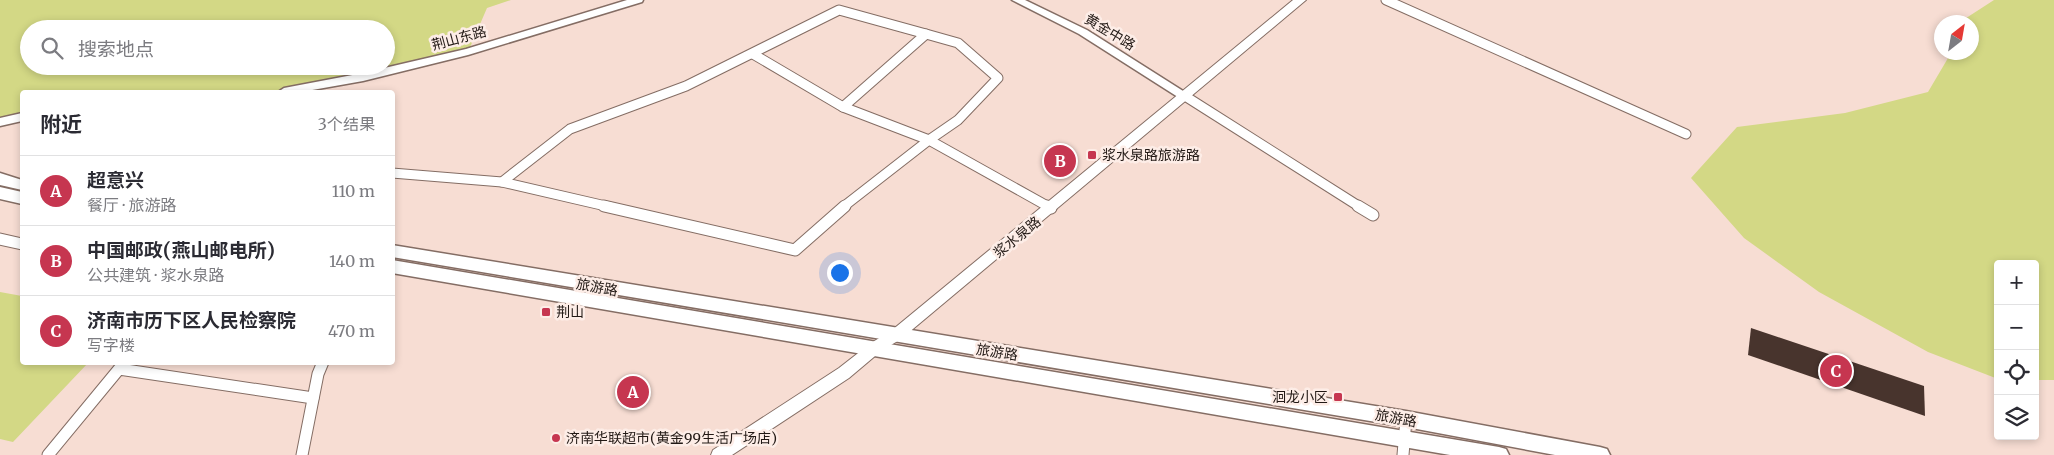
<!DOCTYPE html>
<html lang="zh">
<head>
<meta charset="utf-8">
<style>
	:root { --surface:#fff; --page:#f2f2f3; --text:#2b2b33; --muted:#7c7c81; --line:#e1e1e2; --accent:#c63650 }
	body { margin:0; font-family:Merriweather,"Noto Sans SC",serif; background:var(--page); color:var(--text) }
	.controls { position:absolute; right:15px; bottom:15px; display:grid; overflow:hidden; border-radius:5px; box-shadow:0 2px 8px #0003 }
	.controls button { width:45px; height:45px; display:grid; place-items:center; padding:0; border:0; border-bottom:1px solid var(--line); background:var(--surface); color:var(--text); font:25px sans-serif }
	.compass { position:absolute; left:1934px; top:15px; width:45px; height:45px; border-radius:50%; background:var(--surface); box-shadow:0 2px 8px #0003; rotate:31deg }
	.you { position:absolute; left:839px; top:272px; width:18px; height:18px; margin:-12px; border:4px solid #fff; border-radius:50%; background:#1a73e8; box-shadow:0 0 0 8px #1a73e833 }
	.badge { display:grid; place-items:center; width:32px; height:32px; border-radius:50%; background:var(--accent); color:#fff; font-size:16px; font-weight:700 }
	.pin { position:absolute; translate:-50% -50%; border:2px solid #fff; box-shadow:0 1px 5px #0006 }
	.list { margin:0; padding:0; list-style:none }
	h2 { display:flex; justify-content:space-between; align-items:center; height:65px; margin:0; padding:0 20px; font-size:21px }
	h2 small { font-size:16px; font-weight:400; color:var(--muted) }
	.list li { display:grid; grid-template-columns:32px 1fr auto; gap:15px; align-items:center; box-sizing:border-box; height:70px; padding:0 20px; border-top:1px solid var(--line) }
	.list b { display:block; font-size:19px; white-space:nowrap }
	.list p { margin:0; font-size:16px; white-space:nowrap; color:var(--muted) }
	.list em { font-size:16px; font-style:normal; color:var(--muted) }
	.icon { flex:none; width:28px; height:28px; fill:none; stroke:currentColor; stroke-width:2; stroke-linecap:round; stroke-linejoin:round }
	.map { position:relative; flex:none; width:2054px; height:455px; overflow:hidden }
	.search { position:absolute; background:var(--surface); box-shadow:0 2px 8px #0003; left:20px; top:20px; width:375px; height:55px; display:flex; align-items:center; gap:12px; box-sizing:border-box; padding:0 18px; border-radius:28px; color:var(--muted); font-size:19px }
	.panel { position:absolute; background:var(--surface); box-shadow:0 2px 8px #0003; left:20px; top:90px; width:375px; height:275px; border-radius:5px }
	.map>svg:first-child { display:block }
	.green { fill:#d3d885; fill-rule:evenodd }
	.building { fill:#48342d }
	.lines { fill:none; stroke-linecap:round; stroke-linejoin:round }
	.minor-far1-casing { stroke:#846d64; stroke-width:11 }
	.minor-casing { stroke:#846d64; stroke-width:13 }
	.tertiary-casing { stroke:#846d64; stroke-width:3 }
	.secondary-casing { stroke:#846d64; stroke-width:2 }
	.primary-casing { stroke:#846d64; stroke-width:3 }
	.minor-far1 { stroke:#fff; stroke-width:9 }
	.minor { stroke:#fff; stroke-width:11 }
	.tertiary { fill:#fff; fill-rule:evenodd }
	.secondary { fill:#fff; fill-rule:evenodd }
	.primary { fill:#fff; fill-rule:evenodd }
	.poi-dot { fill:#c63650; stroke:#fdede7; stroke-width:2 }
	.labels { text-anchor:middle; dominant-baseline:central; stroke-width:5; stroke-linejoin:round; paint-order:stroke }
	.street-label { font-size:14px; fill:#221915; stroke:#fdede7 }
	.poi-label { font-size:14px; fill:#221915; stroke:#fdede7; text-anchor:start }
</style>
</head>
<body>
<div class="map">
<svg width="2054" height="455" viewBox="0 0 2054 455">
	<rect width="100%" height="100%" fill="#f7ddd3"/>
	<!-- green -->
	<g class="green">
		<path d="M0,0H511L487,8L468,52L363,77L284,92H22V117L0,122ZM29,29H386V66H29Z"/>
		<polygon points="1994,0 2054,0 2054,380 2035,380 2035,264 1998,264 1998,379 1928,352 1819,292 1744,238 1691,178 1737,127 1845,113 1928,92 1951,53 1972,52 1972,22 1960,22"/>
		<polygon points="0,292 22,296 22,362 88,363 13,442 0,439"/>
	</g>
	<!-- building -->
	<polygon class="building" points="1751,328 1924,386 1925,416 1748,355"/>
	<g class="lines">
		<defs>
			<g id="minor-far1">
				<polyline points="1386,0 1686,134"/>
				<polygon points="926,34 958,43 998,78 958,120 929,140 843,107"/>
				<polyline points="753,54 843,107"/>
				<polyline points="1185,96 1360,207"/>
				<polyline points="392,173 502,182 610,207"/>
				<polyline points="502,182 570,129 686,86 839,10 926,34"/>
				<polyline points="843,207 929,140 1049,207"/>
			</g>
			<g id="minor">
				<polyline points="604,206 795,250 845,206"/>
				<polyline points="1047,206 1051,208"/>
				<polyline points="1358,206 1373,215"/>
				<polyline points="0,239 22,244"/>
				<polyline points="48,455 119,369 313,398"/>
				<polyline points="302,455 318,374 323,362"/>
				<polyline points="1403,455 1406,419"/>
			</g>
			<g id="tertiary">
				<polygon points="627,0 643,0 642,2 468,55 363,81 301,92 278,92 284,88 363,73 466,49"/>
				<polygon points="1012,0 1025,0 1087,30 1191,96 1189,99 1181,99 1079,34"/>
				<polygon points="22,113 22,121 0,126 0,118"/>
			</g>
			<polygon id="secondary" points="1293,0 1306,0 901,339 881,351 849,378 732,455 711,455 713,450 839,368 871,343 891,331"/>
			<g id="primary">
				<polygon points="0,173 22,180 22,190 0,185"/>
				<polygon points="0,187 22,192 22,204 0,199"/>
				<polygon points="392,245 1406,411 1600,447 1607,449 1610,455 1555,455 1406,427 392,257"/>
				<polygon points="392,260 1499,447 1506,449 1509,455 1450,455 392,273"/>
			</g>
		</defs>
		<!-- minor-far1 casing -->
		<use href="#minor-far1" class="minor-far1-casing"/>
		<!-- minor casing -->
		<use href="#minor" class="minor-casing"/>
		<!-- tertiary casing -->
		<use href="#tertiary" class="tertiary-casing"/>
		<!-- secondary casing -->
		<use href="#secondary" class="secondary-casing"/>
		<!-- primary casing -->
		<use href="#primary" class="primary-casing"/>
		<!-- minor-far1 -->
		<use href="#minor-far1" class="minor-far1"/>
		<!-- minor -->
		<use href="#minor" class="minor"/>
		<!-- tertiary -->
		<use href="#tertiary" class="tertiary"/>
		<!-- secondary -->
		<use href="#secondary" class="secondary"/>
		<!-- primary -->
		<use href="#primary" class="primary"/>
	</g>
	<!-- markers -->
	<g class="poi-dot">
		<rect x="1087" y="150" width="10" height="10" rx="2.5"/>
		<rect x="541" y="307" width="10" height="10" rx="2.5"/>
		<rect x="1333" y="392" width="10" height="10" rx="2.5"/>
		<circle cx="556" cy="438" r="5"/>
	</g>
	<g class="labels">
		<!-- street labels -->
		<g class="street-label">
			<text transform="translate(1110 32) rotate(31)">黄金中路</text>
			<text transform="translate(459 38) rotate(-15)">荆山东路</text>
			<text transform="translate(1017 237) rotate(-39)">浆水泉路</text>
			<text transform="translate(597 287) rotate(10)">旅游路</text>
			<text transform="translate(997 352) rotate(9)">旅游路</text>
			<text transform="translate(1396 418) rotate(10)">旅游路</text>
		</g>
		<!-- poi labels -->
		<g class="poi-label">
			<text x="1102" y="155">浆水泉路旅游路</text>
			<text x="556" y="312">荆山</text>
			<text x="1328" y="397" text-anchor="end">洄龙小区</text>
			<text x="566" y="438">济南华联超市(黄金99生活广场店)</text>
		</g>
	</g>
</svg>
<div class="controls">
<button>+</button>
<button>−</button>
<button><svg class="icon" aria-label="locate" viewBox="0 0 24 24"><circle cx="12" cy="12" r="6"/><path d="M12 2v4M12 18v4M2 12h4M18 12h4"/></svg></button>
<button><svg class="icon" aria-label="layers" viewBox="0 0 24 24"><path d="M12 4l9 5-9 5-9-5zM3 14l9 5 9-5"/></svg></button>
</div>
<svg class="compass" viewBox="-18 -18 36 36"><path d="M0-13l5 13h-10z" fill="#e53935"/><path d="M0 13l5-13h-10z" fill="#7c7c81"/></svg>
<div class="you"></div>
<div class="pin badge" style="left:633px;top:392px">A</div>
<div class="pin badge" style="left:1060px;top:161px">B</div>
<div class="pin badge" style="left:1836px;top:371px">C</div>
<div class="search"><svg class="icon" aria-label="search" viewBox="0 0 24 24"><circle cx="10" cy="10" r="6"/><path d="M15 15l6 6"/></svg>搜索地点</div>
<section class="panel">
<h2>附近<small>3个结果</small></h2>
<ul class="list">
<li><span class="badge">A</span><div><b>超意兴</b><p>餐厅 · 旅游路</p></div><em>110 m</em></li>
<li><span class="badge">B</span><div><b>中国邮政(燕山邮电所)</b><p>公共建筑 · 浆水泉路</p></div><em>140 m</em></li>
<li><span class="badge">C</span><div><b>济南市历下区人民检察院</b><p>写字楼</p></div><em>470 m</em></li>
</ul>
</section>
</div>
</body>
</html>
